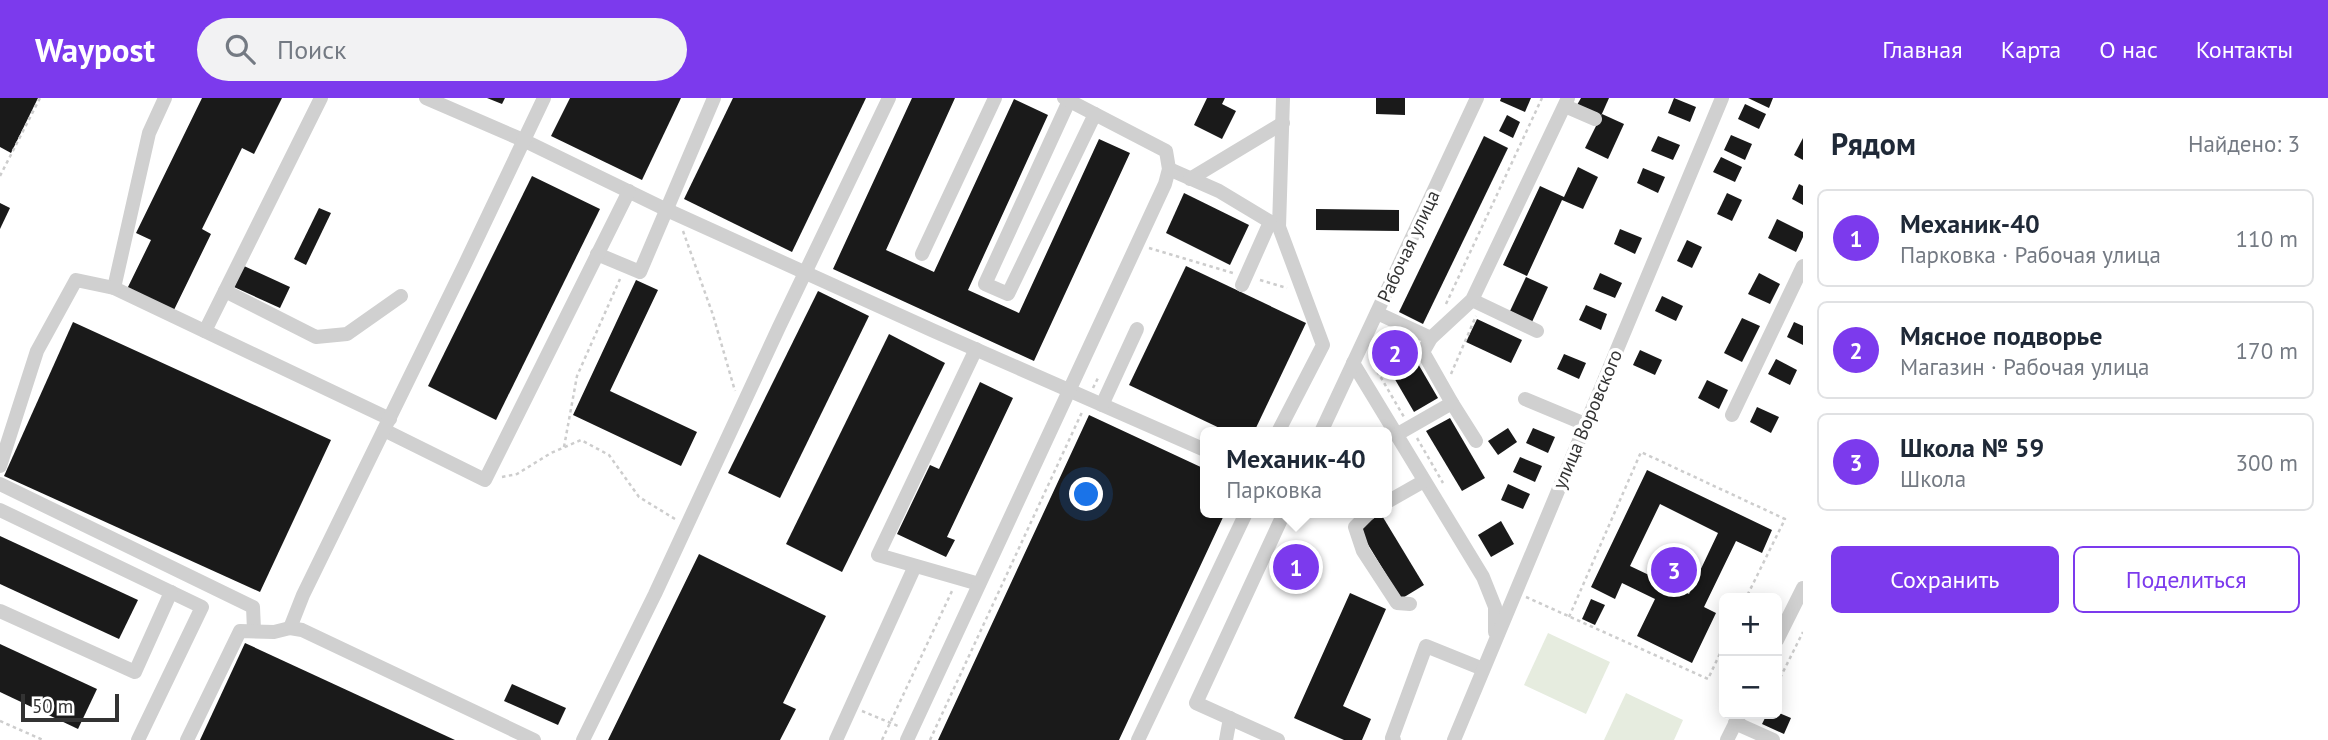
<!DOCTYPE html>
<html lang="ru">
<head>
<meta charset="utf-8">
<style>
	:root { --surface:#fff; --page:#f2f2f3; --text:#1f2937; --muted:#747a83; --line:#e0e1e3; --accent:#7c3aed }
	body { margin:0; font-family:"PT Sans",sans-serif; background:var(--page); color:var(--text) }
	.controls { position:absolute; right:21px; bottom:21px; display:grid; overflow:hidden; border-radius:10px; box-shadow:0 4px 18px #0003 }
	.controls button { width:63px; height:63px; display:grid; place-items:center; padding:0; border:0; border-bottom:2px solid var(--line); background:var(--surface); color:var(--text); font:35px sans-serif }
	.scale { position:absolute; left:21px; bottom:18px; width:98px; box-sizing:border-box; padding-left:7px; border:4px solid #333; border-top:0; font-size:19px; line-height:24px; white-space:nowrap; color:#333; -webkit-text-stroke:5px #fff; paint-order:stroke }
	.you { position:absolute; left:1087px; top:397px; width:24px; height:24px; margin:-18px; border:5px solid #fff; border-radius:50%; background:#1a73e8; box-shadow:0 0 0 10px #1a73e833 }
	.badge { display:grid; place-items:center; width:46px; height:46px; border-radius:50%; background:var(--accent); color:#fff; font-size:23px; font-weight:700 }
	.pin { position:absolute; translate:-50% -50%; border:4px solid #fff; box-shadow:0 2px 7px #0006 }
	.popup { position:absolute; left:1200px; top:329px; width:192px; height:91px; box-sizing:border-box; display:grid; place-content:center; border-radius:10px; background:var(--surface); filter:drop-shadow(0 2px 5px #0005); font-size:23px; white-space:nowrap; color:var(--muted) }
	.popup b { font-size:26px; color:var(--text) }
	.popup::after { content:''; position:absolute; left:50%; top:100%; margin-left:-14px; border:14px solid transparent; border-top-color:var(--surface) }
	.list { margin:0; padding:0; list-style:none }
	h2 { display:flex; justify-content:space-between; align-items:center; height:91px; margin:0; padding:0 28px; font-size:30px }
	h2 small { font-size:23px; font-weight:400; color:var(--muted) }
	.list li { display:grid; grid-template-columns:46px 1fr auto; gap:21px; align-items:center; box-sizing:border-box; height:98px; margin:0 14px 14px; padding:0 14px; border:2px solid var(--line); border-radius:10px }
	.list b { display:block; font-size:26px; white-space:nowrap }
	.list p { margin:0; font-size:23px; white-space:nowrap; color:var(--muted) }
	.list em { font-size:23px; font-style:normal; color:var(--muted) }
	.actions { display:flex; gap:14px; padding:21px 28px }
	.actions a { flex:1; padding:16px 0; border:2px solid var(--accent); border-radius:10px; text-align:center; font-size:24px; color:var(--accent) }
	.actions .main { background:var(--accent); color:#fff }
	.icon { flex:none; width:38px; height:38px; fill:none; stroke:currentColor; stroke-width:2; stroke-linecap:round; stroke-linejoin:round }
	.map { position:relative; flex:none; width:1803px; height:642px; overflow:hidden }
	header { display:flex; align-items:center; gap:42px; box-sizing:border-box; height:98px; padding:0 35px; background:var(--accent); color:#fff }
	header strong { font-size:33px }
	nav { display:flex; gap:38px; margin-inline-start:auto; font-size:24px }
	.search { width:490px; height:63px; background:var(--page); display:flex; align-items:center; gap:18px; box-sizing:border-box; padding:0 24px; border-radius:38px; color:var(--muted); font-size:26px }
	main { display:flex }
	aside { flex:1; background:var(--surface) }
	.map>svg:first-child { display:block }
	.green { fill:#e6ecdf }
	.building { fill:#1a1a1a; fill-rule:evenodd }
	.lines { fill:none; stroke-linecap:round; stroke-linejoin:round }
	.path { stroke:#cdcdcd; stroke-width:2.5; stroke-dasharray:3.5 3.5; stroke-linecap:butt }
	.minor { stroke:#d0d0d0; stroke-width:14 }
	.labels { text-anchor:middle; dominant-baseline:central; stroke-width:7; stroke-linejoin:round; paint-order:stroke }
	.street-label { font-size:19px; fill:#333; stroke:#fff }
</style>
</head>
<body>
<header>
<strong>Waypost</strong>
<div class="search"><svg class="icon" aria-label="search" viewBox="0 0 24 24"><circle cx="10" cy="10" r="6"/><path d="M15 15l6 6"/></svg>Поиск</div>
<nav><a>Главная</a><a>Карта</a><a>О нас</a><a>Контакты</a></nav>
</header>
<main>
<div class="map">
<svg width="1803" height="642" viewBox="0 0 1803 642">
	<rect width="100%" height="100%" fill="#fff"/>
	<!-- green -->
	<g class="green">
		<polygon points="1548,535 1610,564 1586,616 1524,587"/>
		<polygon points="1626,595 1683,622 1674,642 1604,642"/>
	</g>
	<!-- building -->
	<g class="building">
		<polygon points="0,0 38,0 11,55 0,49"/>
		<polygon points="202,0 282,0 254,56 242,50 202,131 211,136 173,214 127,191 151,142 136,135"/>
		<polygon points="487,0 505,0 502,6"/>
		<polygon points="570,0 681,0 642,82 551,38"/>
		<polygon points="733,0 866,0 792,154 684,101"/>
		<polygon points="912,0 955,0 886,152 934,174 1014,1 1048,17 968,192 1019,215 1099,41 1130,55 1034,263 833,171"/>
		<polygon points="1207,0 1225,0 1222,6 1236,13 1222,41 1194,27"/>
		<polygon points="1376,0 1405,0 1405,17 1376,16"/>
		<polygon points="1501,0 1531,0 1525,14 1500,3"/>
		<polygon points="1581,0 1609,0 1601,18 1577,7"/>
		<polygon points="1674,0 1696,9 1690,24 1668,15"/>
		<polygon points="1748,0 1773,0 1769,10"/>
		<polygon points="1745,6 1766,16 1759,31 1738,21"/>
		<polygon points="1602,16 1624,26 1608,61 1585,50"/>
		<polygon points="1507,17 1520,24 1513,40 1499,33"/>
		<polygon points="1731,37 1752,46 1745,62 1724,52"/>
		<polygon points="1484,38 1508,50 1423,226 1399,214"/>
		<polygon points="1658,38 1680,47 1673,62 1651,53"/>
		<polygon points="1803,40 1803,62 1794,57"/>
		<polygon points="1721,59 1742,69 1735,84 1713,74"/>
		<polygon points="1578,69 1598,79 1583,111 1562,102 1527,178 1503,167 1540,88 1564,99"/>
		<polygon points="1643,70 1665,79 1658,95 1637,85"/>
		<polygon points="532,78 600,111 496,322 428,288"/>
		<polygon points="1799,86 1803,88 1803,107 1792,101"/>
		<polygon points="1184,95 1249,127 1230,167 1166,135"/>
		<polygon points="1727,95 1742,102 1732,123 1717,116"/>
		<polygon points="0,105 10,110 0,131"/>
		<polygon points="319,110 331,115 306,167 294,161"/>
		<polygon points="1316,111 1399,112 1399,133 1316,132"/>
		<polygon points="1777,121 1803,134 1803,139 1796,154 1768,140"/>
		<polygon points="1620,131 1642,140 1635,156 1614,146"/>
		<polygon points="1687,142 1702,149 1692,170 1677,163"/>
		<polygon points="244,168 290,189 280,210 234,189"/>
		<polygon points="1186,168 1306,225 1254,334 1228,334 1129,287"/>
		<polygon points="1600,175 1622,185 1615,200 1593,191"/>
		<polygon points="1759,175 1780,186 1770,206 1748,196"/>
		<polygon points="1526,179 1548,189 1532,224 1510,213"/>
		<polygon points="636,182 658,192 610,293 697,334 681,368 573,317"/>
		<polygon points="818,193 869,218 780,400 728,375"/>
		<polygon points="1662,198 1683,208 1676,223 1655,213"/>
		<polygon points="1586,207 1607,216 1601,232 1579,222"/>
		<polygon points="1742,220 1760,228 1742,264 1724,255"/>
		<polygon points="1477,221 1522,242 1511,265 1466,244"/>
		<polygon points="73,224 331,342 260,494 4,378"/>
		<polygon points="1794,224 1803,228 1803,247 1787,239"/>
		<polygon points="889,236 945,265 842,474 786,446"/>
		<polygon points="1403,240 1438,300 1414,314 1379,254"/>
		<polygon points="1640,252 1662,262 1655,277 1633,267"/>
		<polygon points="1564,256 1586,265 1579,281 1557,271"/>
		<polygon points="1776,261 1797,272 1790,287 1768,276"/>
		<polygon points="1707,282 1728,292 1719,311 1698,300"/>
		<polygon points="980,284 1013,300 947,439 955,442 946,459 897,436 930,367 939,371"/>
		<polygon points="1757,309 1779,319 1771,335 1750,324"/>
		<polygon points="1089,317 1205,371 1205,415 1225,415 1119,642 938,642"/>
		<polygon points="1450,320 1485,380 1462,393 1426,333"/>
		<polygon points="1508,330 1517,344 1498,357 1488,343"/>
		<polygon points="1533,330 1555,339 1548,355 1526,345"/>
		<polygon points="1520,359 1542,368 1535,384 1513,374"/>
		<path d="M1647,372L1772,432L1762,455L1736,443L1704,509L1716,515L1692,565L1637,538L1655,501L1622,485L1615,501L1591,489ZM1660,406L1718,435L1689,496L1630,468Z"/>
		<polygon points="1508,386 1530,396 1523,411 1501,402"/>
		<polygon points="1381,416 1424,487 1401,501 1358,430"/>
		<polygon points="1501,423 1514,446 1491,459 1478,437"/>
		<polygon points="0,438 138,502 119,541 0,486"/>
		<polygon points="699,456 826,518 783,605 796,611 780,642 608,642"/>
		<polygon points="1350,495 1386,511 1343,608 1371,621 1362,642 1344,642 1294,620"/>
		<polygon points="1591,501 1605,507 1595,527 1582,521"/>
		<polygon points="245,545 455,642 200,642"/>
		<polygon points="0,546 97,591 78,631 0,594"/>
		<polygon points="512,586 566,610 558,627 504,603"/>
		<polygon points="1777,614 1791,620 1784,636 1762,626 1767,616 1777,616"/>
	</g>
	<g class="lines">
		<!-- path -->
		<g class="path">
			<polyline points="0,78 40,0"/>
			<polyline points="683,133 713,217 735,293"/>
			<polyline points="1149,150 1233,175"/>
			<polyline points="1260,182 1287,190"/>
			<polyline points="1446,206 1542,0"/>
			<polyline points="1376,250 1397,238"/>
			<polyline points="1370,261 1404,319"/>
			<polyline points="1451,276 1476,218"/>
			<polyline points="1093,290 1098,280"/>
			<polyline points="1417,340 1443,385"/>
			<polyline points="564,349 577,278 620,181"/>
			<polyline points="502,379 517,376 551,355 581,342 609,357 639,399 675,421"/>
			<polyline points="1526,499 1708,581 1724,547"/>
			<polyline points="1569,519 1641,354 1785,421 1746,500"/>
			<polyline points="1777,586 1803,534"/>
			<polyline points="862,613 898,628"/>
			<polyline points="0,623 43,642"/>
			<polyline points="882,642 952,493"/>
			<polyline points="930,642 1083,312"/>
		</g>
		<!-- minor -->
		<g class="minor">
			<polyline points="165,0 149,35 114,190 390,321"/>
			<polyline points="426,0 523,42 667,112 934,233 1205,352"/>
			<polyline points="1069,3 985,186 1008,196 1095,16"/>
			<polyline points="1565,8 1595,21"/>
			<polyline points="1169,71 1219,93 1279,129 1323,247 1278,334"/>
			<polyline points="1190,81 1283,25"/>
			<polyline points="1279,129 1283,0"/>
			<polyline points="597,156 640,174 714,0"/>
			<polyline points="922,156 995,0"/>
			<polyline points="1242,187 1270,124"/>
			<polyline points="225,193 316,239 347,236 401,198"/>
			<polyline points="1472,202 1537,233"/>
			<polyline points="1377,215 1431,240"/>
			<polyline points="205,233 321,0"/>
			<polyline points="976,251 878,457 979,486"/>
			<polyline points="1353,265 1483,479 1495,509 1495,534"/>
			<polyline points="1525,301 1585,326"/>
			<polyline points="1452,305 1476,343"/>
			<polyline points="1102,307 1137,231"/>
			<polyline points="1732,317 1803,168"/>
			<polyline points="384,332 485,382 629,93"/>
			<polyline points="1321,334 1477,0"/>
			<polyline points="1396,337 1452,305 1423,254 1431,240 1472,202 1568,0"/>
			<polyline points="0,368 37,253 76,182 114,190"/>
			<polyline points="0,386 253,509 254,532"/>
			<polyline points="1387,404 1424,383"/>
			<polyline points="0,412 202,509 138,642"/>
			<polyline points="1369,415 1355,429 1363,453 1397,505 1410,506"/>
			<polyline points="0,513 135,574 171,494"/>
			<polyline points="1777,542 1803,490"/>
			<polyline points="1735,625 1773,642"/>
			<polyline points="187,642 240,533 274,534 290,530"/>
			<polyline points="534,642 302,532 290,530 303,497 465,166 544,0"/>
			<polyline points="583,642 655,496 779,229 889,0"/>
			<polyline points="836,642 915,468"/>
			<polyline points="907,642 1165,86 1169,71 1166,53 1064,0"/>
			<polyline points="1138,642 1246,415"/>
			<polyline points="1226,642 1230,620"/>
			<polyline points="1278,642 1196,605 1284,415"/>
			<polyline points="1394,642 1392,640 1426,548 1483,571"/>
			<polyline points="1454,642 1722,0"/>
			<polyline points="1727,642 1740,616"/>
		</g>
	</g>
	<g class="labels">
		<!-- street labels -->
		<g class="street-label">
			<text transform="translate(1408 148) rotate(-65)">Рабочая улица</text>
			<text transform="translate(1587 321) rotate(-67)">улица Воровского</text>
		</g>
	</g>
</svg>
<div class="controls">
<button>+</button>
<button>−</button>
</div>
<div class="scale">50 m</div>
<div class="you"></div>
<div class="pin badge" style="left:1296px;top:469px">1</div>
<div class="popup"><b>Механик-40</b>Парковка</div>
<div class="pin badge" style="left:1395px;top:255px">2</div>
<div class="pin badge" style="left:1674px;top:472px">3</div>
</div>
<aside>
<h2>Рядом<small>Найдено: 3</small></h2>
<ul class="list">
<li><span class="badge">1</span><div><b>Механик-40</b><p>Парковка · Рабочая улица</p></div><em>110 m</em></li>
<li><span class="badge">2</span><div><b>Мясное подворье</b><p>Магазин · Рабочая улица</p></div><em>170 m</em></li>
<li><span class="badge">3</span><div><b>Школа № 59</b><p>Школа</p></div><em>300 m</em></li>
</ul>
<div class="actions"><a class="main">Сохранить</a><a>Поделиться</a></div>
</aside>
</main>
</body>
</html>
